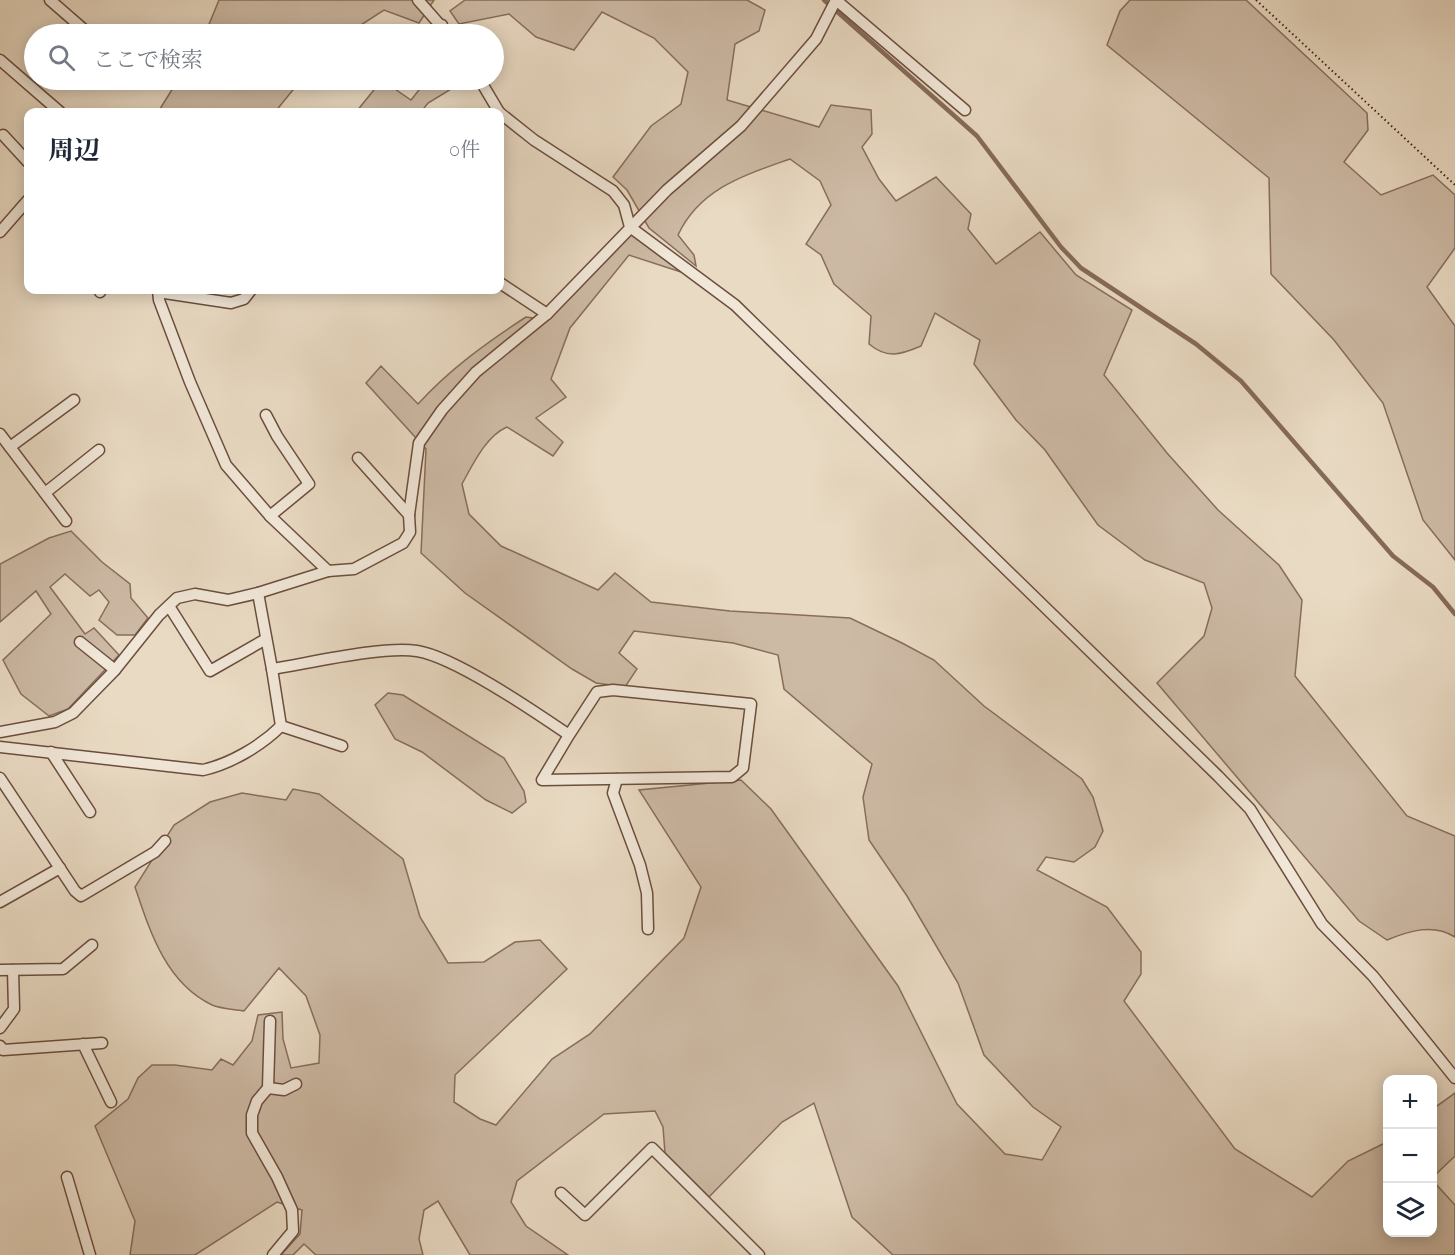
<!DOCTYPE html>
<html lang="ja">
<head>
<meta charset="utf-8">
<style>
	:root { --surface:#fff; --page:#f6f6f7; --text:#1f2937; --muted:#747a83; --line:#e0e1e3 }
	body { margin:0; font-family:"IM FELL French Canon","Noto Serif JP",serif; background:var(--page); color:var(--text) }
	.controls { position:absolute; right:18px; bottom:18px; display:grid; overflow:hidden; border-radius:12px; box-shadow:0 3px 15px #0003 }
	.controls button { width:54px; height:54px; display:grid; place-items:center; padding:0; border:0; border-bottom:2px solid var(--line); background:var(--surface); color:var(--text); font:30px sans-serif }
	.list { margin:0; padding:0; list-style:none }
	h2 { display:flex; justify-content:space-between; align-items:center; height:78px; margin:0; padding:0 24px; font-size:26px }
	h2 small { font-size:20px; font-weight:400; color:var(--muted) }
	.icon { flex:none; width:33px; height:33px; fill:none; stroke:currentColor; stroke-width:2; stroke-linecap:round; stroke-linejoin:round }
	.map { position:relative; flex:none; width:1455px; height:1255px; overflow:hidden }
	.search { position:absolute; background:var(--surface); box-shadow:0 3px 15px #0003; left:24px; top:24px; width:480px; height:66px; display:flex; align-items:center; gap:15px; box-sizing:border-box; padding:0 21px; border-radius:33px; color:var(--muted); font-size:22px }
	.panel { position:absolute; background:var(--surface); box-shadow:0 3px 15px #0003; left:24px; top:108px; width:480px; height:186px; border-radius:12px }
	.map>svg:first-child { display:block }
	.green { fill:#cdbaa5; stroke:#886d5c; stroke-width:1.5 }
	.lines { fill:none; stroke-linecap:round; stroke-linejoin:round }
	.stream { stroke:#856a58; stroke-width:4.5 }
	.street-casing { stroke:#6c4e3e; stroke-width:13 }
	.path { stroke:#432012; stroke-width:2; stroke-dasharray:1.5 3; stroke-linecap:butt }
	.street { stroke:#f1e7d8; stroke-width:10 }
</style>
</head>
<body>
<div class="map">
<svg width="1455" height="1255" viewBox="0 0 1455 1255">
	<rect width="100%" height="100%" fill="#e9dac3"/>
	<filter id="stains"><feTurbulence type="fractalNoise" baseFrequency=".00333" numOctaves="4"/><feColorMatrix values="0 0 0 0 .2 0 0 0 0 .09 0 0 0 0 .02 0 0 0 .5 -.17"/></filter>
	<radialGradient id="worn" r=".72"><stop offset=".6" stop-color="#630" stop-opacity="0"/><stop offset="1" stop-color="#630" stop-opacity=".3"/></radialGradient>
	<!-- green -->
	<g class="green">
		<polygon points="219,0 434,0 419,23 384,10 347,34 205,34"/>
		<path d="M465,0H747L765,10L759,31L735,44L727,100L819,127L831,105L871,110L872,134L862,147L879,179L896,201L936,177L971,214L968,229L996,264L1040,232L1076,275L1132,310L1104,375L1167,453L1218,510L1279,565L1302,600L1295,676L1407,816L1455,836V937C1433,923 1409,931 1387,940L1359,921L1157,683L1204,636L1212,608L1204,583L1145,560L1098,525L1045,450L1016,420L974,364L980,340L935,313L921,346C900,355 887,359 869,344L871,316L834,284L821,255L806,244L831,205L820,181L790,159C745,175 700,188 678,235L694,255L696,266L649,228L627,190L613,177L651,126L681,104L688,72L654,38L602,12L574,50L536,37L509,14L459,24L450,11Z"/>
		<polygon points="1130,0 1246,0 1367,113 1368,130 1344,162 1381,195 1433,175 1455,195 1455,248 1427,287 1455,326 1455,560 1423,520 1383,403 1334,340 1271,274 1269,178 1107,45 1120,11"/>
		<polygon points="178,80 301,80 275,112 158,112"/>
		<polygon points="427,80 466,80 428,103 421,112 406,109 403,112 356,112 378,85 386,83 411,100"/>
		<path d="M631,234L681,272L629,255L570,328L551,379L566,397L536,418L563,442L553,456L507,427C486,436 473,464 462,484L469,514L501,546L598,590L615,573L651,602L730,611L850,618L902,643L934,660L984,706L1082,779L1093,797L1103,831L1095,847L1074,862L1046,857L1037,870L1107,907L1141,952V974L1124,1001L1235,1149L1312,1197L1348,1161L1387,1142L1388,1232H1432L1433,1181L1455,1205V1255H893L852,1217L814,1103L782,1122L709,1197L665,1153L663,1127L655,1111L604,1114L517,1181L511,1202L526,1226L568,1255H470L438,1201L424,1210L419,1239L423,1255H316L304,1244L293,1255H281L300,1234L302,1210L277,1202L195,1255H130L135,1221L95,1126L128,1099L138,1078L152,1065H175L212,1070L221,1059L233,1065L252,1041L258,1015L282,1012L283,1039L291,1068L319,1063L320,1035L306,996L279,968L244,1011C234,1009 221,1009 212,1005C166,983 150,932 135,887L174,825L210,802L242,793L286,800L293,789L319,794L403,859L420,917L448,963L484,962L515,942L540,940L567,969L455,1075L454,1102L480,1119L496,1125L552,1059L590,1034L684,938L701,887L639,790L741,780L771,809L898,986L957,1104L1005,1154L1042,1160L1061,1127L1033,1107L984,1055L958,983L907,896L869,840L863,797L872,764L784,689L778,655L733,643L634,631L619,653L637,669L625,687L596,683L572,669L465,593L421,553L426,449L366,383L381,366L418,404C450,369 486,343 526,317L548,320Z"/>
		<polygon points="71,531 102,562 130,584 131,598 148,618 135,635 117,635 99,620 109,602 99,590 90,596 65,574 50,587 85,634 94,628 119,655 68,709 49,716 21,694 3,660 51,614 36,591 0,622 0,564 49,538"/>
		<polygon points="388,693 403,695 504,758 524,791 526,802 512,813 486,800 422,752 395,739 375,705"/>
		<polygon points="1455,1093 1455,1156 1433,1177 1433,1109"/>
	</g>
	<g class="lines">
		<!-- stream -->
		<polyline class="stream" points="824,0 977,136 1061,247 1081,268 1196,344 1241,381 1393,556 1433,587 1455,614"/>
		<defs>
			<g id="street">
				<polyline points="50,0 89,34"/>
				<polyline points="418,0 448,34"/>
				<polyline points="836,0 965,110"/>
				<polyline points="427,34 442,25"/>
				<polyline points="0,60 60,112"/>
				<polyline points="480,80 499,112"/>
				<polyline points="500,113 534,140 613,191 624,205 630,227 735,305 1218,776 1250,809 1322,924 1373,976 1455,1078"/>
				<polyline points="3,135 28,162"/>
				<polyline points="0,232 28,200"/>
				<polyline points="500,283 547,314"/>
				<polyline points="158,290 159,300 190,382 226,465 270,516 328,571"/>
				<polyline points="100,292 101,290"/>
				<polyline points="158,292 231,303 244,299 251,290"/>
				<polyline points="266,415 277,436 309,484 270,516"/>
				<polyline points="0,434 66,521"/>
				<polyline points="10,447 74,400"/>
				<polyline points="45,493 99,450"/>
				<polyline points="409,515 419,443 442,410 476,372 547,314 667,190 741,126 816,39 836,0"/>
				<path d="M258,593L272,669C310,663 381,646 417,651C455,657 535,712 569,735L597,692L613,690L751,704L743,768L732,777L542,780L569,735"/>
				<polyline points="169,606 210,671 266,639"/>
				<polyline points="80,642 115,670"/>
				<polyline points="272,669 281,726"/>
				<polyline points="0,732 55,722 73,713 115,670 159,615 177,598 195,594 228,600 258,593 328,571 354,569 403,543 410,532 409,515 358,458"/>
				<path d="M0,747L203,770C230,764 261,746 281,726L342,746"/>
				<polyline points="51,752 90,812"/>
				<polyline points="0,778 75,891 81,896 155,852 165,841"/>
				<polyline points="617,779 613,793 640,865 647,893 648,929"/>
				<polyline points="0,902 60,868"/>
				<polyline points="0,970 63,969 92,945"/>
				<polyline points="270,1021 268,1088 257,1101 252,1115 252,1133 277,1177 292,1210 293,1231 273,1255"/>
				<polyline points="0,1028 14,1009 13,970"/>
				<polyline points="83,1044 111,1102"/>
				<polyline points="0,1046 3,1050 102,1043"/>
				<polyline points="268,1088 284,1090 296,1084"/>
				<polyline points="67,1177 90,1255"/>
				<polyline points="561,1193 585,1215 652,1148 759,1255"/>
			</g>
		</defs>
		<!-- street casing -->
		<use href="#street" class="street-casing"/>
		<!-- path -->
		<polyline class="path" points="1256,0 1455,185"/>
		<!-- street -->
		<use href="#street" class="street"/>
	</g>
	<rect width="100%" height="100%" filter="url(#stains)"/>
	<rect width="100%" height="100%" fill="url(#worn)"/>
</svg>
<div class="controls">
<button>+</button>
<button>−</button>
<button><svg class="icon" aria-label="layers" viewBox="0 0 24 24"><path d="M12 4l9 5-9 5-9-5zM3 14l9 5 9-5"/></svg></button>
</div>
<div class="search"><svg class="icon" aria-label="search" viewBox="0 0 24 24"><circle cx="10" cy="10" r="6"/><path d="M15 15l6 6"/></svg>ここで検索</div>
<section class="panel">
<h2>周辺<small>0件</small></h2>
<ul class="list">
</ul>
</section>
</div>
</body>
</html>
